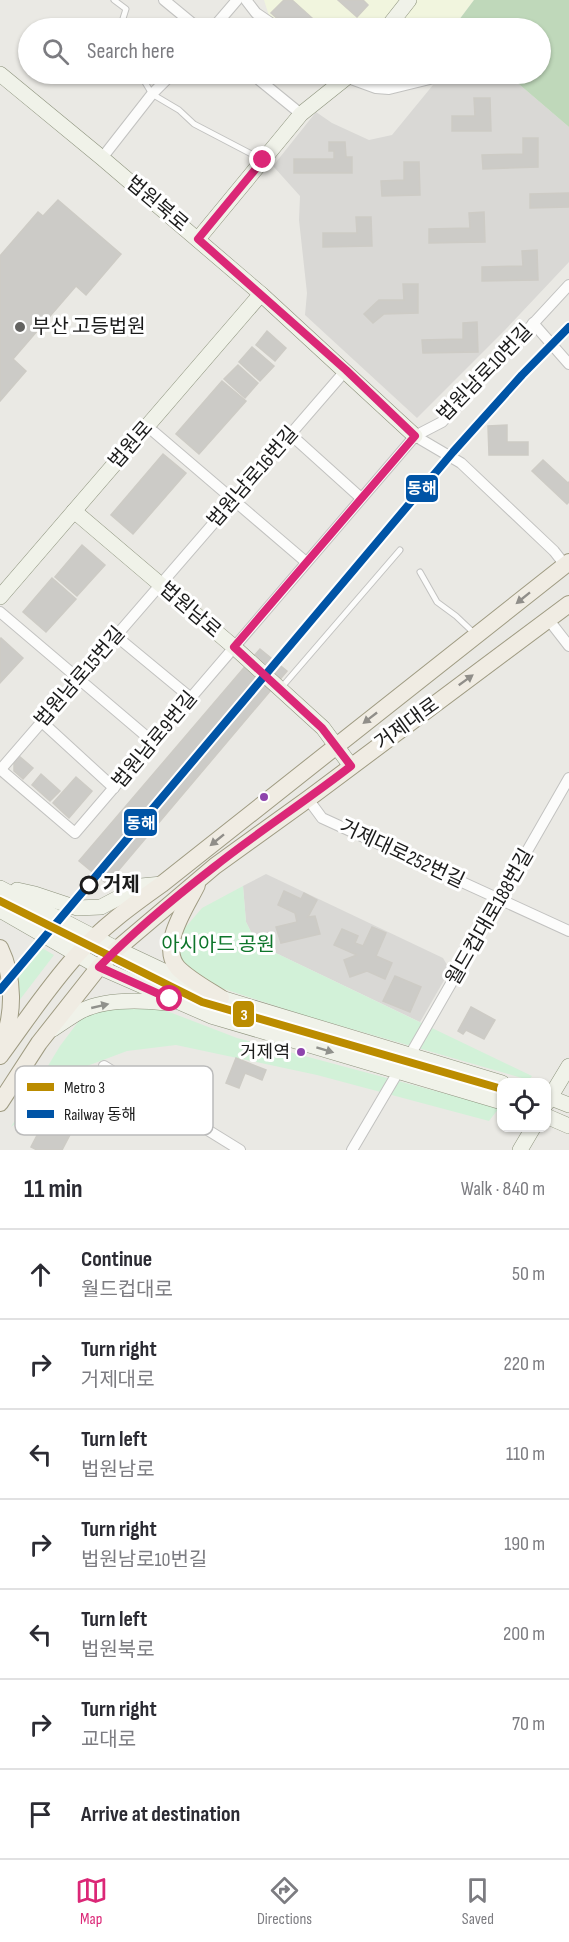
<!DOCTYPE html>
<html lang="en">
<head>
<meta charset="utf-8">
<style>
	:root { --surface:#fff; --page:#f2f2f3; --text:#2b2b33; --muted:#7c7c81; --line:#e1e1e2; --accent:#db2777 }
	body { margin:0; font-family:"Sofia Sans Condensed","Noto Sans KR",sans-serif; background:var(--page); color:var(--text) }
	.controls { position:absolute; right:18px; bottom:18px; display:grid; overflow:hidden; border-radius:12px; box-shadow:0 2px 4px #0004 }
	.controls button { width:54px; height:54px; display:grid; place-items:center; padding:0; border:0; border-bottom:2px solid var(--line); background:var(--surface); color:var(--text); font:30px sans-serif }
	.stop { position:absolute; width:18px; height:18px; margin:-14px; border:4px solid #db2777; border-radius:50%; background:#fff }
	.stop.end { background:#db2777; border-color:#fff; box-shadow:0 2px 6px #0008 }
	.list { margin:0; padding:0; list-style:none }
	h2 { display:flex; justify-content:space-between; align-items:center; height:78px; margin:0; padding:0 24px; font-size:26px }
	h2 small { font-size:20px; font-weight:400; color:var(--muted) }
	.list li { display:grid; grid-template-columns:39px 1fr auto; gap:18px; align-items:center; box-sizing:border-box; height:90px; padding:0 24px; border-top:2px solid var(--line) }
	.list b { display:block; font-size:22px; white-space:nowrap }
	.list p { margin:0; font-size:20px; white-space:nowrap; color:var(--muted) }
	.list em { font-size:20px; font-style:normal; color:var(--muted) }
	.icon { flex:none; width:33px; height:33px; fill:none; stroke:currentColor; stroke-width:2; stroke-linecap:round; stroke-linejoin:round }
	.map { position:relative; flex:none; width:569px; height:1150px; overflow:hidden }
	.search { position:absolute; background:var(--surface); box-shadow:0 2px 4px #0004; left:18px; right:18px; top:18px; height:66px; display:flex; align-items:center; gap:15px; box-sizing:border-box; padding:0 21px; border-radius:33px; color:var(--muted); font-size:22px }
	.sheet { height:708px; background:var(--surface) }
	nav { display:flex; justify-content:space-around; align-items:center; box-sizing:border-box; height:84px; border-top:2px solid var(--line); background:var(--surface); font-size:16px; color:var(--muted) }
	nav a { display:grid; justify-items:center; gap:3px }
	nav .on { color:var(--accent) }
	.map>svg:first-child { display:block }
	.residential { fill:#d9d8d5 }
	.education { fill:#f1f5de }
	.forest { fill:#bfd8ba }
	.park { fill:#d2f1d8 }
	.building { fill:#cccbc7; stroke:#cdcbc5; stroke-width:1.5 }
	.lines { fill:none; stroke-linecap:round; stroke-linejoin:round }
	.service-casing { stroke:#c2c2c0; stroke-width:7 }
	.minor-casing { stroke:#c2c2c0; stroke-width:12 }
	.secondary-casing { stroke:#8d937d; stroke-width:16 }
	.primary-casing { stroke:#9f9b82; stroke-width:18 }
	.service { stroke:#fcfcfb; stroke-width:5 }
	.minor { stroke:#fcfcfb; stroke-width:10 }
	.secondary { stroke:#f0f2e9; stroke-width:15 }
	.primary { stroke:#f0ece3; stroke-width:16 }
	.rail-1-casing { stroke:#fff; stroke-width:12 }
	.rail-1 { stroke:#0054a6; stroke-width:8 }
	.metro-1-casing { stroke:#fff; stroke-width:12 }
	.metro-1 { stroke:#bb8c00; stroke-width:8 }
	.oneway { fill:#908e89 }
	.oneway2 { fill:#90918c }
	.route { stroke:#db2777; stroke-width:8 }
	.poi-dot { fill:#636361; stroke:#fff; stroke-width:2 }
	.bus-dot { fill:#8e44ad; stroke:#fff; stroke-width:2 }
	.stop-dot { fill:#fff; stroke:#1b1b1b; stroke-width:3 }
	.labels { text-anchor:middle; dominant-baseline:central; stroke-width:6; stroke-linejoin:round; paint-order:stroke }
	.bus-label { font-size:18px; fill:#1b1b1b; stroke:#fff; text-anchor:end }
	.street-label { font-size:20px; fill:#1b1b1b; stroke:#fff }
	.poi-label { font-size:20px; fill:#1b1b1b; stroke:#fff; text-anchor:start }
	.stop-label { font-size:20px; font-weight:bold; fill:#1b1b1b; stroke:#fff; text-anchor:start }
	.park-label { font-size:20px; fill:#0e752b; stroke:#fff }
	.key { fill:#fff; stroke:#bbb; stroke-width:1.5 }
	.key-label { font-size:16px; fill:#1b1b1b }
	.line-badge { stroke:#fff; stroke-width:2 }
	.badge-label { font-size:16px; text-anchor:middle; font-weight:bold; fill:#fff }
</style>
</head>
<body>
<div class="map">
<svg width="569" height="1150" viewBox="0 0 569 1150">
	<rect width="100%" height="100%" fill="#eae9e4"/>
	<!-- residential -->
	<g class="residential">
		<polygon points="442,74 507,74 569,127 569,262 505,330 417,418 305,315 307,293 299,220 300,196 273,166 316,112 332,123 369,140 392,135"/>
		<polygon points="266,874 443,958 450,970 420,1022 257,944 246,922 243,886"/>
	</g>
	<!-- education -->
	<g class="education">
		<polygon points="264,0 474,0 453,28 286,28 269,16"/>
		<polygon points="350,74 431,74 389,89"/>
	</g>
	<!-- forest -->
	<polygon class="forest" points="474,0 569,0 569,127 507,74 540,74 540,28 453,28"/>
	<!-- park -->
	<g class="park">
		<polygon points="243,886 246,922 257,944 532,1076 529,1080 303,1015 215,986 183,967 177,954 177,937 202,908"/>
		<polygon points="35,944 54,955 15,1006 14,969"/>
		<polygon points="118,1006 159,1008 237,1038 499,1108 489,1121 317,1075 176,1045 127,1051 87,1066 11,1127 60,1046 81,1018"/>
	</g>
	<!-- building -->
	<g class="building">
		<polygon points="284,0 292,0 323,28 288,28 271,13"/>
		<polygon points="338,0 363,0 368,5 357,17"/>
		<polygon points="474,98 490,98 491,131 452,131 452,116 475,116"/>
		<polygon points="523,138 538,138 538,167 483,169 482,155 523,154"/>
		<polygon points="329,142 345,142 346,157 352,157 352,173 294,173 294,159 334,159 334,151 329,151"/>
		<polygon points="404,162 419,162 420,195 382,196 381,181 404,180"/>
		<polygon points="569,193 569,207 530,208 530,194"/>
		<polygon points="58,200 121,254 86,295 76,286 13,359 26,371 0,401 0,256 38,212 43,216"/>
		<polygon points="484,212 485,242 429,243 429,229 470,228 469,213"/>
		<polygon points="356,217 371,217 372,246 323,247 323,233 357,233"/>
		<polygon points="537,250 538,280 482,281 482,267 523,266 522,251"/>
		<polygon points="403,284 418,284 418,313 384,314 373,323 364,314 379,300 404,300"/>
		<polygon points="477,322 478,352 423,353 422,340 463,339 463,323"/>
		<polygon points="267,331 286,348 275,361 256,345"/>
		<polygon points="252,347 274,366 260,381 239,362"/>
		<polygon points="238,365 258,383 245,398 224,379"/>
		<polygon points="222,381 246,401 199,454 176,434"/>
		<polygon points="507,425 507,442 528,442 528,455 489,455 488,426"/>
		<polygon points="163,454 186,473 133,534 111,515"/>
		<polygon points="543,460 568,483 569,482 569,502 567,504 532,471"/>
		<polygon points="82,545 105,565 77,596 55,577"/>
		<polygon points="52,578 76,599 46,632 23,612"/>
		<polygon points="1,638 23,658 0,683 0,640"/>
		<polygon points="260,649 287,671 107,884 79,861"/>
		<polygon points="19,756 33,768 23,779 14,771 14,763"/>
		<polygon points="41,774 60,791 50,801 32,785"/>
		<polygon points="76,777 92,791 69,818 53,803"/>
		<polygon points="284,891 301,899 304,893 317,900 308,917 315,916 320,934 281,943 276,927 297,922 295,913 278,905"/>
		<polygon points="372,927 386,933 376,956 392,963 385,979 367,971 350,977 344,960 357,955 334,945 342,929 358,936 355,943 363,946"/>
		<polygon points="395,976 421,987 410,1012 383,1001"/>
		<polygon points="471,1007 495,1020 484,1039 466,1030 463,1034 458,1031"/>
		<polygon points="236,1058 266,1070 262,1080 245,1073 239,1088 226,1083"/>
		<polygon points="61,1089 87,1102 62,1150 37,1150 31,1147"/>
	</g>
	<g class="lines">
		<defs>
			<g id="service">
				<polyline points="114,0 126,9 120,28"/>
				<polyline points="140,74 152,94 179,110 194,124 261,159"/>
				<polyline points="420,572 437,602 456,616 475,634"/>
				<polyline points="281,688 400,550"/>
			</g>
			<g id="minor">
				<polyline points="164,0 198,28"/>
				<polyline points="246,0 256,13 278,28"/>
				<polyline points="213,28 237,0"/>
				<polyline points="252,74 301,114"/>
				<polyline points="343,76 376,88 389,89 438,77"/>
				<polyline points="102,158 152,94 172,74"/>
				<polyline points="533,323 569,364"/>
				<polyline points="147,426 306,562"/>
				<polyline points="290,434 361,498"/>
				<polyline points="415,436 461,463 554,551 565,565"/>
				<polyline points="0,612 153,742"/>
				<polyline points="548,619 569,646"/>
				<polyline points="116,636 191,698"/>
				<polyline points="42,722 114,788"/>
				<polyline points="0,769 75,833 415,436 442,422 569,285"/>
				<polyline points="1,769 346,370"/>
				<polyline points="308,799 322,818 569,931"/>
				<polyline points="410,1055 569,778"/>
				<polyline points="104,1066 240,1150"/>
				<polyline points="352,1150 398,1072"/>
			</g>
			<g id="secondary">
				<polyline points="387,28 409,0"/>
				<polyline points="0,74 102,158 261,294 415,436"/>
				<polyline points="198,239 301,114 351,74"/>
				<polyline points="74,511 234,647 323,728 351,766"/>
				<polyline points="0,597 261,294"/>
				<polyline points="0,888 117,949 221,998 502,1083"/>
				<polyline points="17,890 35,894 77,908 101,907 141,886 162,884"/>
				<polyline points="0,910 99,967 211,1016 502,1102"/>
				<path d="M53,1029C62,1023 72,1016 81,1011C105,999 141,1000 167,1003"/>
				<polyline points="546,1096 569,1105"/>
				<polyline points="546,1104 569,1066"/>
				<polyline points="546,1116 569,1126"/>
				<polyline points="520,1150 533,1128"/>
			</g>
			<g id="primary">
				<path d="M197,885C187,906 158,946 178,968C190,980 207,989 221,998"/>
				<path d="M0,948C14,977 15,1015 1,1045"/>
				<path d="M0,1056C25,1022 48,987 76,956C101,928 131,906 162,884L569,562"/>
				<polyline points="0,1103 39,1043 99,967 117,949 215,866 308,799 569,604"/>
			</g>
		</defs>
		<!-- service casing -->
		<use href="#service" class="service-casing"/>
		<!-- minor casing -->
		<use href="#minor" class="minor-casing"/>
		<!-- secondary casing -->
		<use href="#secondary" class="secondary-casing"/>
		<!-- primary casing -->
		<use href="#primary" class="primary-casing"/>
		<!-- service -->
		<use href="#service" class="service"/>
		<!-- minor -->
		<use href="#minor" class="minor"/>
		<!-- secondary -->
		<use href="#secondary" class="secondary"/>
		<!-- primary -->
		<use href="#primary" class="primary"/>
		<defs>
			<polyline id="rail-1" points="0,990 453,452 522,375 569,327"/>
		</defs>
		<!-- rail-1 casing -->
		<use href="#rail-1" class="rail-1-casing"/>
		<!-- rail-1 -->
		<use href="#rail-1" class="rail-1"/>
		<defs>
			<polyline id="metro-1" points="0,901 202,1002 502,1089"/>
		</defs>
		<!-- metro-1 casing -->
		<use href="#metro-1" class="metro-1-casing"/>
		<!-- metro-1 -->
		<use href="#metro-1" class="metro-1"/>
	</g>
	<!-- one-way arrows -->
	<defs><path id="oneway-solid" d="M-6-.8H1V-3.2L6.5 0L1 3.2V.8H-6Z" transform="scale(1.5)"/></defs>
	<g class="oneway">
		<use href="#oneway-solid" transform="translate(523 598) rotate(141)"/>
		<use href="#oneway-solid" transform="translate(466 680) rotate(-36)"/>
		<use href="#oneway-solid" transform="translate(370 718) rotate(142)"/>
		<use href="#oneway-solid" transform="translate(217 840) rotate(141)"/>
	</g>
	<g class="oneway2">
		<use href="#oneway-solid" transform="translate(100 1006) rotate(-13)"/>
		<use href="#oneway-solid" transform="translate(325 1050) rotate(17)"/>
	</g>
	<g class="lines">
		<!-- route -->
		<path class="route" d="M170,999L99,967C134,931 174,898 214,867C258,832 306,801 351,766L322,728L234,647L415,436L346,370L198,239L263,160"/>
	</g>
	<!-- markers -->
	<circle class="poi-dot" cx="20" cy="327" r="6"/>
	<g class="bus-dot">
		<circle cx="264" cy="797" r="5"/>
		<circle cx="301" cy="1052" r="5"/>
	</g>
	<circle class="stop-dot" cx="89" cy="885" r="8"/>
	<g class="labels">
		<!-- bus labels -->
		<g class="bus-label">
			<text x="290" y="1052">거제역</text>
		</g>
		<!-- street labels -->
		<g class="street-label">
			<text transform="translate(157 204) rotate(40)">법원북로</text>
			<text transform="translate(485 373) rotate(-46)">법원남로10번길</text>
			<text transform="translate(131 445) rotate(-49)">법원로</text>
			<text transform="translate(253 477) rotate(-49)">법원남로16번길</text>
			<text transform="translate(190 610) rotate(41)">법원남로</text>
			<text transform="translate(80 677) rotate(-49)">법원남로15번길</text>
			<text transform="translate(407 724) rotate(-36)">거제대로</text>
			<text transform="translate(155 740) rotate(-50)">법원남로9번길</text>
			<text transform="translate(402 854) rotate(25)">거제대로252번길</text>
			<text transform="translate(490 917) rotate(-60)">월드컵대로188번길</text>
		</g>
		<!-- poi labels -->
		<g class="poi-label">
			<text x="32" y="327">부산 고등법원</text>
		</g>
		<!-- stop labels -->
		<g class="stop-label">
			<text x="103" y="885">거제</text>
		</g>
		<!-- park labels -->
		<g class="park-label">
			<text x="218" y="945">아시아드 공원</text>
		</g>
	</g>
	<!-- legend -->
	<rect x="15" y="1066" width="198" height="69" rx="9" class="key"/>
	<rect x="27" y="1083" width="27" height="8" fill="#bb8c00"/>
	<rect x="27" y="1110" width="27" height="8" fill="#0054a6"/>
	<g class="key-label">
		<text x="64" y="1093">Metro 3</text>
		<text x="64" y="1120">Railway 동해</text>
	</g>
	<g class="line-badge">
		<rect x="405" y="474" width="34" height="29" rx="6" fill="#0054a6"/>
		<rect x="123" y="808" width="35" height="29" rx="6" fill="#0054a6"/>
		<rect x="232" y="1000" width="23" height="28" rx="6" fill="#bb8c00"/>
	</g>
	<g class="badge-label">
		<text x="422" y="494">동해</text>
		<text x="141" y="829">동해</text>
		<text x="244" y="1020">3</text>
	</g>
</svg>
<div class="controls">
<button><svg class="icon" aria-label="locate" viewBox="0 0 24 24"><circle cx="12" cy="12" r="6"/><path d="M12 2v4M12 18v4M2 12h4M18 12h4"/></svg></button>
</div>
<div class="stop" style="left:170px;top:999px"></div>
<div class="stop end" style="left:263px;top:160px"></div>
<div class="search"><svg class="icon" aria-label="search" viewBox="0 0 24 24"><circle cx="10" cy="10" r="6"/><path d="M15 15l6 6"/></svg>Search here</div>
</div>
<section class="sheet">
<h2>11 min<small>Walk · 840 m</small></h2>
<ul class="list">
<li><svg class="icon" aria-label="ahead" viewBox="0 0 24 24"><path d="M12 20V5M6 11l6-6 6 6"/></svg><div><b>Continue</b><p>월드컵대로</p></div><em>50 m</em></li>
<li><svg class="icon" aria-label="right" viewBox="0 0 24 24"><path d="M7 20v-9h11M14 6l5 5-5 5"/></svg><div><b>Turn right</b><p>거제대로</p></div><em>220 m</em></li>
<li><svg class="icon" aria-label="left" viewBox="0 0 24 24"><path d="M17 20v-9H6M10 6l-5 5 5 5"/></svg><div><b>Turn left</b><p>법원남로</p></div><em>110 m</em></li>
<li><svg class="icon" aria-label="right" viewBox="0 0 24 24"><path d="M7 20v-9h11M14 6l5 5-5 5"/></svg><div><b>Turn right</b><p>법원남로10번길</p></div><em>190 m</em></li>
<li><svg class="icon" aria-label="left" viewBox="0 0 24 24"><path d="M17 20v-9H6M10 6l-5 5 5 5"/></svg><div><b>Turn left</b><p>법원북로</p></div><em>200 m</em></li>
<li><svg class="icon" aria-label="right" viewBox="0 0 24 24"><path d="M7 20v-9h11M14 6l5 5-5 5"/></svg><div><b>Turn right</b><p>교대로</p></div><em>70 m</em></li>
<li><svg class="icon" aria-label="arrive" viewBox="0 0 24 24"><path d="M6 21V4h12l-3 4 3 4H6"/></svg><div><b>Arrive at destination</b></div></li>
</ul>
</section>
<nav>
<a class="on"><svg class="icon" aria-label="map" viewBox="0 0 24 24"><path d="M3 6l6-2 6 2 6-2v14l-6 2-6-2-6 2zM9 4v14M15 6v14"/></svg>Map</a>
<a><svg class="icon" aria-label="directions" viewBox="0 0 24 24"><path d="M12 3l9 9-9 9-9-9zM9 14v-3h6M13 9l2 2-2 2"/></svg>Directions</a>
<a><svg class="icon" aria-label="saved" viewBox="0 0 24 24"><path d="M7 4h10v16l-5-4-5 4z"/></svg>Saved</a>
</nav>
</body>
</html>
